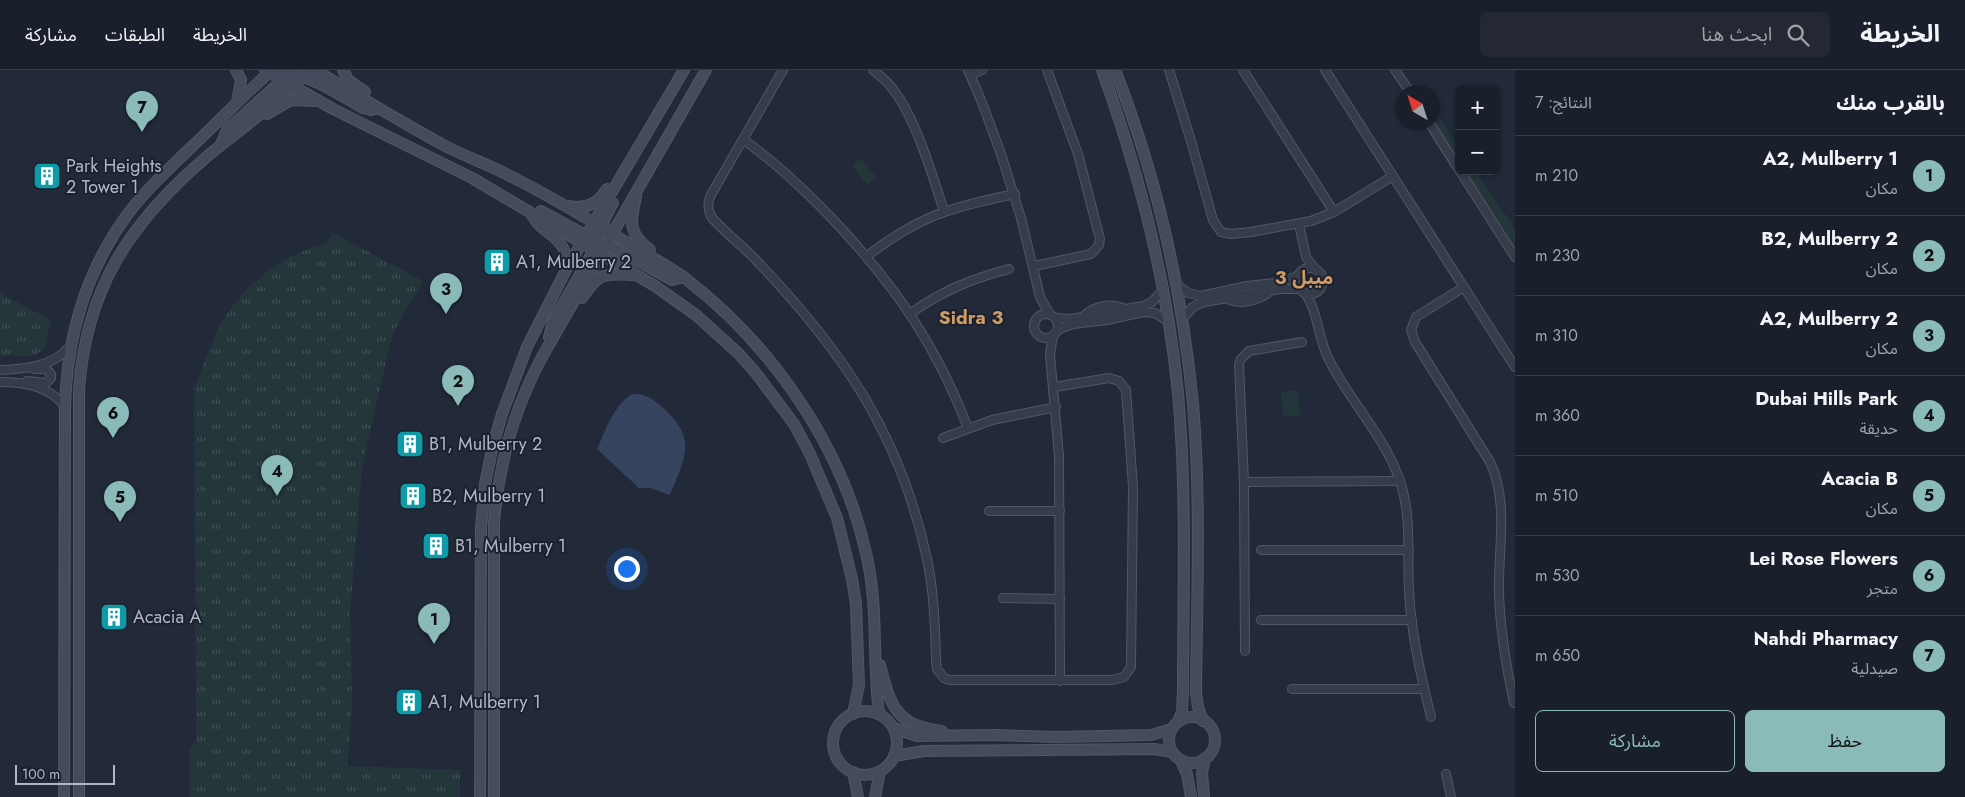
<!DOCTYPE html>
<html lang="ar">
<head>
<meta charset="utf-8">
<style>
	:root { --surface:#1a202b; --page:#232833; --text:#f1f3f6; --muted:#9fa3a9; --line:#383e47; --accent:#8bbbb9 }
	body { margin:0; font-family:Jost,"Noto Sans Arabic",sans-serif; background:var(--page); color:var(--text); direction:rtl }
	.controls { position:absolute; right:15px; top:15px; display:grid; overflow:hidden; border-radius:8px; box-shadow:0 1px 4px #0004 }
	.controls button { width:45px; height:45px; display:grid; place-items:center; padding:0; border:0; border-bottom:1px solid var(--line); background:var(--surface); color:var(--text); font:25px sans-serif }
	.compass { position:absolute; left:1395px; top:15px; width:45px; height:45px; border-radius:50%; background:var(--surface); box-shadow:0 1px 4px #0004; rotate:321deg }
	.scale { position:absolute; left:15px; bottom:12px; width:100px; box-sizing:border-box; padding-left:5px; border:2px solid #b1b7c6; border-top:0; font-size:14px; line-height:18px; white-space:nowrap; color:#b1b7c6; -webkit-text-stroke:4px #1b212e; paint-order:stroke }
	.you { position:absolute; left:626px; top:498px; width:18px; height:18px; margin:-12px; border:4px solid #fff; border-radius:50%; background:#1a73e8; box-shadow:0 0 0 8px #1a73e833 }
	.badge { display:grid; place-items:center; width:32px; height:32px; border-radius:50%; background:var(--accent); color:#111; font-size:16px; font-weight:700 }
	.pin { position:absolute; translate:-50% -41px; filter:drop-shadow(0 1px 2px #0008) }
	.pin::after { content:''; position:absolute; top:26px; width:18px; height:15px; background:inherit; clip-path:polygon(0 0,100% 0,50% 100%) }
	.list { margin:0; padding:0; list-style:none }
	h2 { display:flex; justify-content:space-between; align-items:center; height:65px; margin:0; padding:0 20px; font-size:21px }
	h2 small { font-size:16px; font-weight:400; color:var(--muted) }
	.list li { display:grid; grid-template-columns:32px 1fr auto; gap:15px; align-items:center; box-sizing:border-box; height:80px; padding:0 20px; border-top:1px solid var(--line) }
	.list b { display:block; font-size:19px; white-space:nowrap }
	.list p { margin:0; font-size:16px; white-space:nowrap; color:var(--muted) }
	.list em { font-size:16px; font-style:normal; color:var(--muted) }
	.actions { display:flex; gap:10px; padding:15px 20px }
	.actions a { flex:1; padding:11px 0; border:1px solid var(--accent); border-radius:8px; text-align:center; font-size:18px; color:var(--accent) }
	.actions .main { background:var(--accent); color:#111 }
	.icon { flex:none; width:28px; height:28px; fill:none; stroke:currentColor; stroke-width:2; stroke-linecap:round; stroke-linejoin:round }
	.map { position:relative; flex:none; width:1515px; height:727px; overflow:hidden; direction:ltr }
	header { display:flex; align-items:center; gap:30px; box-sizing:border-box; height:70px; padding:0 25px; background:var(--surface); border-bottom:1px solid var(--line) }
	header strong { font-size:24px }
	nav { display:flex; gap:28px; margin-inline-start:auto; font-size:18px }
	.search { width:350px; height:45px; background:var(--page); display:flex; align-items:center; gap:12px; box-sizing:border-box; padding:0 18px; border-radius:8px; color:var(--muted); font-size:19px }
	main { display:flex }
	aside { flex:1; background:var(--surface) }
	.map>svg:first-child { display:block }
	.grass { fill:url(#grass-tufts) }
	.garden { fill:#24363a }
	.water { fill:#364460 }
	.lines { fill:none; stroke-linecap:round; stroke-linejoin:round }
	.street-casing { stroke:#515764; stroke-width:10 }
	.secondary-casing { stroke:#515764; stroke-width:12 }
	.street { stroke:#363c4a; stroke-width:8 }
	.secondary { stroke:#444b5c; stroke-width:10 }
	.labels { text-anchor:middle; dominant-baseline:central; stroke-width:4; stroke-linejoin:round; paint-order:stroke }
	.poi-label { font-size:18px; fill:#b1b7c6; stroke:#1b212e; text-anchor:start }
	.neighbourhood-label { font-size:19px; font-weight:bold; fill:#d09b62; stroke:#1b212e }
</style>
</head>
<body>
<header>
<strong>الخريطة</strong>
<div class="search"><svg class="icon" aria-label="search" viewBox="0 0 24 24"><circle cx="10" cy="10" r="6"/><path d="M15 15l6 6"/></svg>ابحث هنا</div>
<nav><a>الخريطة</a><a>الطبقات</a><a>مشاركة</a></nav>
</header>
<main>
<aside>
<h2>بالقرب منك<small>النتائج: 7</small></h2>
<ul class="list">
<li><span class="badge">1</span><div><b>A2, Mulberry 1</b><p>مكان</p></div><em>210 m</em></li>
<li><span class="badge">2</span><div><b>B2, Mulberry 2</b><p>مكان</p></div><em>230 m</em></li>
<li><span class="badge">3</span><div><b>A2, Mulberry 2</b><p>مكان</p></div><em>310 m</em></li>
<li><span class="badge">4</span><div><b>Dubai Hills Park</b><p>حديقة</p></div><em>360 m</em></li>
<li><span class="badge">5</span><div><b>Acacia B</b><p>مكان</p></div><em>510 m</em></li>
<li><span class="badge">6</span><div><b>Lei Rose Flowers</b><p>متجر</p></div><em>530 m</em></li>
<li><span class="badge">7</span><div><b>Nahdi Pharmacy</b><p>صيدلية</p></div><em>650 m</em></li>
</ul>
<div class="actions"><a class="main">حفظ</a><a>مشاركة</a></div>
</aside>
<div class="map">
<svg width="1515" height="727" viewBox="0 0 1515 727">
	<defs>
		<pattern id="grass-tufts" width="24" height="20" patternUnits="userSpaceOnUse" patternTransform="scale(1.25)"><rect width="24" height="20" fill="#24363a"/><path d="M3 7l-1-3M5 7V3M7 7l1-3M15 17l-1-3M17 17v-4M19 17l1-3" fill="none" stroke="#415155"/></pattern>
	</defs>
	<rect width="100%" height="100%" fill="#222a39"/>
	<!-- grass -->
	<g class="grass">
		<polygon points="333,163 423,211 392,265 362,397 350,543 352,631 347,703 349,696 460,700 460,727 190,727 190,681 196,669 194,319 216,263 226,245 243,223 264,204 285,189 313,177 327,173"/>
		<polygon points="0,223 51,250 45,278 34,286 0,286"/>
	</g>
	<!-- garden -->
	<g class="garden">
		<polygon points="1433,37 1459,79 1459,101 1475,101 1515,158 1515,185 1441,82 1423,53 1432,52"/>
		<polygon points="861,88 876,107 867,115 852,96"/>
		<polygon points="1298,320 1300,345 1283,346 1281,322"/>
	</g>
	<!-- water -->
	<path class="water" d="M632,324C645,323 654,329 663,338C698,369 685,388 670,425L651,418H639L597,379C606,360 613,336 632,324Z"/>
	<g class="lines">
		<defs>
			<g id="street">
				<path d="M783,0L712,123C707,132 707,139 712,148C725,162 740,174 753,187C841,278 900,363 927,489C932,512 934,537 935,561C936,573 935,586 937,599L944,608L949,610H1112L1124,607L1131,597L1133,417L1126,320L1119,311L1109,308L1054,317"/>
				<path d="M873,0C882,7 889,13 895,22C916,50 933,107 944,141"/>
				<polyline points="968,0 981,30 1000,81 1021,148 1040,227 1050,245"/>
				<polyline points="1169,0 1191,71 1213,150 1221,162 1231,164 1251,162 1311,151 1334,142 1393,106"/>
				<polyline points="1243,0 1334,142"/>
				<polyline points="1325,0 1515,297"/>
				<polyline points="1395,0 1410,22"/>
				<polyline points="971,5 982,0"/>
				<polyline points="1429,52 1459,100"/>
				<path d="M744,70C780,96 810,125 840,157C898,220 937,277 968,358"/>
				<polyline points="1460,101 1515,187"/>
				<polyline points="1299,154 1306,187 1315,199"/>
				<path d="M867,186C919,146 951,137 1015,124"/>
				<polyline points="1034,196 1091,184 1099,175 1100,169 1078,84 1047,0"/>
				<circle cx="1310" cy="211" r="13"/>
				<polyline points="1176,214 1188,223 1201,226 1247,216 1283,212 1299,205"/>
				<path d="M1464,217L1416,247L1411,260L1415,272L1490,392C1509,432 1498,478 1499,522C1500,559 1506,596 1514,633"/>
				<path d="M1305,223C1318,241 1318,269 1329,290C1350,331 1385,367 1400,411C1412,447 1407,484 1409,520C1411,564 1421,606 1431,647"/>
				<path d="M1228,229C1240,235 1255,231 1267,224"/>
				<path d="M911,243C944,220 971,209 1009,199"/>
				<circle cx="1046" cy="256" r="12"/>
				<path d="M1085,245C1095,236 1110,233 1123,238"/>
				<polyline points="1055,248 1071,249 1143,236 1152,232 1164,219"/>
				<polyline points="1182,249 1193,237 1204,232 1280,219 1300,219"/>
				<polyline points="1057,260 1073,254 1107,250 1143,242 1155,243 1169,252"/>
				<polyline points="1053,265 1050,285 1059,386 1060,611"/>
				<path d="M0,300C24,299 54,297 70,276"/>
				<polyline points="27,311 46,313 51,308 51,304 46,299 34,299"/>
				<path d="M0,312C25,312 48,316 65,336"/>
				<polyline points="943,368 992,350 1056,337"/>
				<polyline points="1244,412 1400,411"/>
				<polyline points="989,441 1060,441"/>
				<polyline points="1261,480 1409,480"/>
				<polyline points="1003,528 1060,529"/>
				<polyline points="1261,550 1412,550"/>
				<polyline points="1245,581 1244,412 1239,294 1241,289 1249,281 1302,272"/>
				<polyline points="1292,619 1424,619"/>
				<polyline points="1446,704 1451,727"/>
			</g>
			<g id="secondary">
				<polyline points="236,0 241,10 237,32"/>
				<polyline points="265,0 333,39 472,108 655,216 696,245 738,283 755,302 794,354 810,384 837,448 852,509 856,534 859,615 853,644"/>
				<path d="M315,0C358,26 402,53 447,77C469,88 492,96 514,108C554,128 593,152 631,175C649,186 669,196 686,209C772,275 842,376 866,483C879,538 872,589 879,644"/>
				<polyline points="343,0 348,10 365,22"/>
				<path d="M1102,0C1140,105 1167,211 1178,323C1187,422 1183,522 1183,621L1182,642L1178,652"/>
				<path d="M1115,0C1157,107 1182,220 1193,334C1201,429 1197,526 1196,622L1198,637L1203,651"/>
				<path d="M271,2C306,1 333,21 363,38L371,40L378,38"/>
				<polyline points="267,44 291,30 314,31"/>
				<polyline points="221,74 227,60 278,14 285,5"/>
				<path d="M636,127C630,153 628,163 650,180"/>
				<path d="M567,136C586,139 597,135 607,119"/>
				<polyline points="541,141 587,166 593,167"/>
				<path d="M532,145C539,160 556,164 563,178C566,184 566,191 567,198"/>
				<polyline points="601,163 605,148 613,133"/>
				<polyline points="599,174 614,178 672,210 684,207"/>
				<path d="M582,228C600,201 604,204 634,205"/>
				<polyline points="549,267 553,252 594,180 596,168 594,153"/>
				<path d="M880,595C890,634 895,656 942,661"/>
				<circle cx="865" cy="673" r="32"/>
				<circle cx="1192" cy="670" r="23"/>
				<polyline points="894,658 917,666 995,665 1055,667 1151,665 1172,659"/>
				<polyline points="894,686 924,681 1154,679 1172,682"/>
				<polyline points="1181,691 1187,704 1191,727"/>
				<polyline points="853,702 858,727"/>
				<path d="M64,727L65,336C67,267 86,201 127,145C149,116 177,91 203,66C226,44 248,21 272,0"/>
				<path d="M79,727V320C86,220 128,155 203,90C219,76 236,64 253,50C272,34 291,16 310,0"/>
				<polyline points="480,727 481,458 485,414 493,375 502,344 527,277 567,198 684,0"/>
				<path d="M494,727V452C499,393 514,339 542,287L706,0"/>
				<polyline points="875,727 880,701"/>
				<polyline points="1204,727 1202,703 1205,688"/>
			</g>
		</defs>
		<!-- street casing -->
		<use href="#street" class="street-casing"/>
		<!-- secondary casing -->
		<use href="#secondary" class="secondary-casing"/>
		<!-- street -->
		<use href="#street" class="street"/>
		<!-- secondary -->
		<use href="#secondary" class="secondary"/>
	</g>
	<!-- icons -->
	<defs>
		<symbol id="building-square" viewBox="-11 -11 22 22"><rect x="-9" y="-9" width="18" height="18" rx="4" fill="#0f9aa8" stroke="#1b212e"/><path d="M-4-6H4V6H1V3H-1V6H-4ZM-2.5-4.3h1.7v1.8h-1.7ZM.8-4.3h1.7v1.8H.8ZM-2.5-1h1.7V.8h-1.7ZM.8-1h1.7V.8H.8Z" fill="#fff"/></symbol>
	</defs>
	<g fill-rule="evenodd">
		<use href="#building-square" x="31" y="90" width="32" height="32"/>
		<use href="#building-square" x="481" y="176" width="32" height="32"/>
		<use href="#building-square" x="394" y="358" width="32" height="32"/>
		<use href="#building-square" x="397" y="410" width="32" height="32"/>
		<use href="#building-square" x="420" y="460" width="32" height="32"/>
		<use href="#building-square" x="98" y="531" width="32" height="32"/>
		<use href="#building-square" x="393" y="616" width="32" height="32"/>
	</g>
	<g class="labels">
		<!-- poi labels -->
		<g class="poi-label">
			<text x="66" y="96">Park Heights<tspan x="66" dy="21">2 Tower 1</tspan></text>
			<text x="516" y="192">A1, Mulberry 2</text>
			<text x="429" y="374">B1, Mulberry 2</text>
			<text x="432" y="426">B2, Mulberry 1</text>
			<text x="455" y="476">B1, Mulberry 1</text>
			<text x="133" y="547">Acacia A</text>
			<text x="428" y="632">A1, Mulberry 1</text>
		</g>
		<!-- neighbourhood labels -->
		<g class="neighbourhood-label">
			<text x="1304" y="207">ميبل 3</text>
			<text x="971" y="247">Sidra 3</text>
		</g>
	</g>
</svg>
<div class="controls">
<button>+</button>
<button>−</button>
</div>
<svg class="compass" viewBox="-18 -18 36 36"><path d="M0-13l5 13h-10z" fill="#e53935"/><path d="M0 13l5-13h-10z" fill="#9fa3a9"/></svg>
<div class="scale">100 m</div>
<div class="you"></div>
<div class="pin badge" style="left:434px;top:574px">1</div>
<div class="pin badge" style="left:458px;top:336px">2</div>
<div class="pin badge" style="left:446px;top:244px">3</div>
<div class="pin badge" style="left:277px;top:426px">4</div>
<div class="pin badge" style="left:120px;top:452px">5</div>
<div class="pin badge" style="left:113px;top:368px">6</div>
<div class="pin badge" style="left:142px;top:62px">7</div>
</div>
</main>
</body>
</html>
